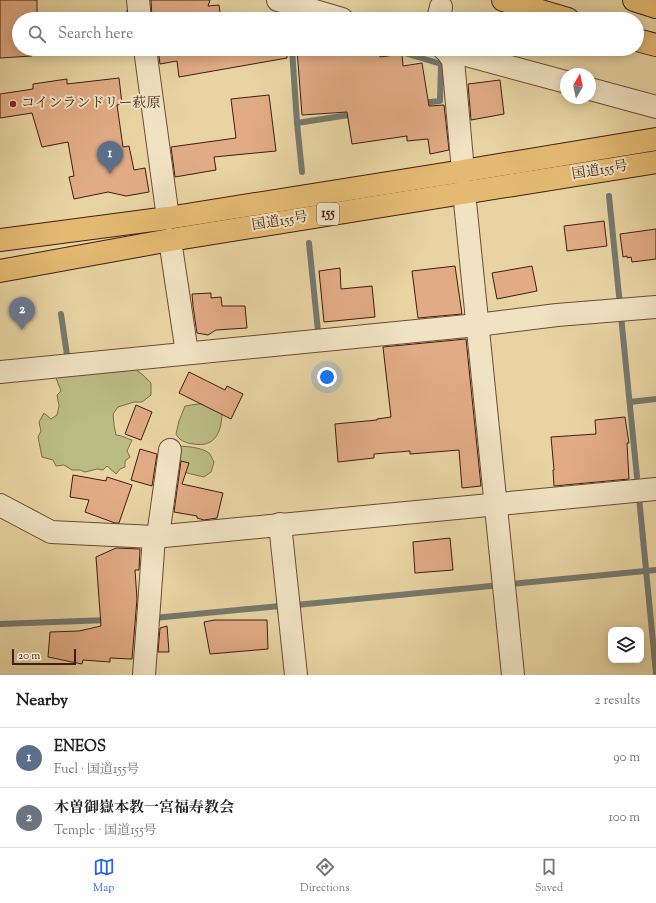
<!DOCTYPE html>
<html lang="en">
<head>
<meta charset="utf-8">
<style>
	:root { --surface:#fff; --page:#f6f6f6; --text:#222; --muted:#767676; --line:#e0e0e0; --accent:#2563eb }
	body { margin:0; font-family:"Sorts Mill Goudy","Noto Serif JP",serif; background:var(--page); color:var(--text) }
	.controls { position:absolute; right:12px; bottom:12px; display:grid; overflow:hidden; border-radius:8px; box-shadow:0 2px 10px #0003 }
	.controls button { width:36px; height:36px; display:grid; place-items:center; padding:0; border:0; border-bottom:1px solid var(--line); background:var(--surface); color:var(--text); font:20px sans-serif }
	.compass { position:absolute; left:560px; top:68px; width:36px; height:36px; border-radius:50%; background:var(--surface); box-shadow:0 2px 10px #0003; rotate:9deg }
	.scale { position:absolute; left:12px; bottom:10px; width:64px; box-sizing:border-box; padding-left:4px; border:2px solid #401d10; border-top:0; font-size:11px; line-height:14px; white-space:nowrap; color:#401d10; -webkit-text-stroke:3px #f0e3c3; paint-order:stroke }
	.you { position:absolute; left:327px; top:377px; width:14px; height:14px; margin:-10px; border:3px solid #fff; border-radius:50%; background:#1a73e8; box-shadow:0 0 0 6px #1a73e833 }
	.badge { display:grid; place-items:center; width:26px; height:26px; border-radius:50%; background:var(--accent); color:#fff; font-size:13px; font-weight:700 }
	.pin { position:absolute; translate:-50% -33px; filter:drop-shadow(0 1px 2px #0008) }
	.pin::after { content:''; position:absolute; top:21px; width:14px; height:12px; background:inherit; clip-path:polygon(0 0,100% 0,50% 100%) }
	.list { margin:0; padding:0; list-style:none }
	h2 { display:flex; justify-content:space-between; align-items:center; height:52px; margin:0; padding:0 16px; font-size:17px }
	h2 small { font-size:13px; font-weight:400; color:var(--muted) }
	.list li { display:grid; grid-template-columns:26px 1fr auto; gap:12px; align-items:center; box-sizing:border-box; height:60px; padding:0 16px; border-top:1px solid var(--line) }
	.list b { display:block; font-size:15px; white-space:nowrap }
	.list p { margin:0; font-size:13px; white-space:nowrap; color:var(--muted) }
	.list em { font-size:13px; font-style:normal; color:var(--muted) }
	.icon { flex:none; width:22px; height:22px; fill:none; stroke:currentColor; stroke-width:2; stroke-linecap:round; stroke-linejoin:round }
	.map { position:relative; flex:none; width:656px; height:675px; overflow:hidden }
	.search { position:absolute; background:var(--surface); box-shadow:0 2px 10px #0003; left:12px; right:12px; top:12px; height:44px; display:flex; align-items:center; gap:10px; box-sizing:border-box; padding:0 14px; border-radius:22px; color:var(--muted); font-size:15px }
	.sheet { height:172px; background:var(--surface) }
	nav { display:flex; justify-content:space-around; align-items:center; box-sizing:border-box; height:56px; border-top:1px solid var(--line); background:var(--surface); font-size:11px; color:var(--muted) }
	nav a { display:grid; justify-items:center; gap:2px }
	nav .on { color:var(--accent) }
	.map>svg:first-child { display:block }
	.green { fill:#babc83; stroke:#7d6c4a }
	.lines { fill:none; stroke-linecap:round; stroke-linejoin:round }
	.stream { stroke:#75796f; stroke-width:6 }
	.building { fill:#e1ab85; stroke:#401d10 }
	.minor-casing { stroke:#6a4b35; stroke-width:24 }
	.tertiary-casing { stroke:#6a4b35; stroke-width:24 }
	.trunk-casing { stroke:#401d10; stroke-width:24 }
	.motorway-casing { stroke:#401d10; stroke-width:24 }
	.minor { stroke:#f0e3c3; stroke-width:22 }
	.tertiary { stroke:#f0e3c3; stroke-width:22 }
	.trunk { stroke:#e4ba72; stroke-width:22 }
	.motorway { stroke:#e4ba72; stroke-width:22 }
	.poi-dot { fill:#8f2418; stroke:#f0e3c3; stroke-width:1.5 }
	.labels { text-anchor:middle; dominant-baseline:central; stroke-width:4; stroke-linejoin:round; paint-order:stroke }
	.shield { fill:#f0e3c3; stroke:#755846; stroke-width:1 }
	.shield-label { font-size:13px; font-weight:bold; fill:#401d10 }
	.poi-label { font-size:14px; fill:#401d10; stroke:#f0e3c3; text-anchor:start }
	.street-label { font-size:14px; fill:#401d10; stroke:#f0e3c3 }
</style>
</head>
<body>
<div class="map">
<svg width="656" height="675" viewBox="0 0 656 675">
	<rect width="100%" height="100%" fill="#e8d4a3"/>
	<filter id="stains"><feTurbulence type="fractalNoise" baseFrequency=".005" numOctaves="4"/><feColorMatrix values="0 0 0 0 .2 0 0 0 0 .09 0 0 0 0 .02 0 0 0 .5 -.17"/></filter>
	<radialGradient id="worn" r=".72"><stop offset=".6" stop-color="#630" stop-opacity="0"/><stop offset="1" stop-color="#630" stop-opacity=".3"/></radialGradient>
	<!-- green -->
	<g class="green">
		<path d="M130,365L143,375L151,383V395L142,402H134L118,407L113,414L114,425L116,435C122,435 127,439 132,440L127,451L130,457L125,461V467L120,469L116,474L107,466L103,470L97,469L85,472L80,470H72L64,465L56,466L53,460L42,457L38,437L41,431L39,422L44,413L51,419L57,415L59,406L57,395L61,391L56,378L60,373Z"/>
		<path d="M198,404H206L222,412C222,430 216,448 194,444C190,444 183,442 180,439C179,439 176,434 176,434L179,421L185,406Z"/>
		<path d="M174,446C184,446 201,447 209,453C211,455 212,459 214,462L211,472L204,477L170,469Z"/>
	</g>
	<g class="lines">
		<!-- stream -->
		<g class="stream">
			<polyline points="290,17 290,19"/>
			<polyline points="102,19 130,17 129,12"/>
			<polyline points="292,49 297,123"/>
			<polyline points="391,49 441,64 440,101 421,103"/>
			<polyline points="302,172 297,123 355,114"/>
			<polyline points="609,196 620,305"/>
			<polyline points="309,243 318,331"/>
			<polyline points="61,314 67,355"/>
			<polyline points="621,316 637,477"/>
			<polyline points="630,402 656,399"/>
			<polyline points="639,497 656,673"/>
			<polyline points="511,584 656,570"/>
			<polyline points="296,605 491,586"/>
			<polyline points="154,618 280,606 280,612"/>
			<polyline points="0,624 108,620"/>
		</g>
	</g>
	<!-- building -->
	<g class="building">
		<polygon points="0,0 37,0 37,17 30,17 30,19 19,19 19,49 32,49 32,56 0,58"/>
		<polygon points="151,0 210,0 208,6 219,5 221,19 152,19"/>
		<polygon points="158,49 287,49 287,58 179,77 177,61 160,64"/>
		<polygon points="297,49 379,49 380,57 402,54 403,66 422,63 429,106 444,105 449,150 430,154 428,139 407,141 407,136 352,144 347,112 302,115"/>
		<polygon points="119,78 122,104 117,105 123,147 129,146 134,170 145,168 149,192 126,196 108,192 74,199 69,177 74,176 68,142 42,147 32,113 0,118 0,94 33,89 33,84 67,79 67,84"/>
		<polygon points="500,80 504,114 471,120 468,84"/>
		<polygon points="269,95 276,151 214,157 216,170 175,177 171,147 236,138 231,99"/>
		<polygon points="604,221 607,246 567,251 564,226"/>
		<polygon points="656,229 656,259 632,262 631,257 627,258 627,256 623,257 620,234"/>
		<polygon points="455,266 462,314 418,318 412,271"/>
		<polygon points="532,266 537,291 497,299 492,273"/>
		<polygon points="340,268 341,289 372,286 375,317 324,322 319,271"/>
		<polygon points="211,293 211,298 221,297 222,306 245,306 247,328 216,330 208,335 197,333 193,306 192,294"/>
		<polygon points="466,339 481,486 462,488 459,450 410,454 410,451 374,454 374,458 338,462 335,424 377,420 377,419 391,417 383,347"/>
		<polygon points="189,372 225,390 227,386 243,394 231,419 179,393"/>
		<polygon points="136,405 152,412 141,440 125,434"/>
		<polygon points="625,417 629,443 627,443 629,479 554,486 553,470 554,470 551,437 596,434 595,420"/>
		<polygon points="140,449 157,454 152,486 131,480"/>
		<polygon points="181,461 189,463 182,484 223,493 217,518 204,520 197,518 197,516 174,512"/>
		<polygon points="73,475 106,481 107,477 132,485 119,523 115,523 85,512 89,500 70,497"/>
		<polygon points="450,538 453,570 415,573 413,542"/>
		<polygon points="116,548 140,549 139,570 135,570 137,599 132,659 110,658 110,662 83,660 82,664 48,657 50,632 79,631 101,626 96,557"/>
		<polygon points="215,620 267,620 268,649 210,654 204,622"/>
		<polygon points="167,626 169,652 158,652 160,628"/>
	</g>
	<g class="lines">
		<defs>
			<g id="minor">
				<polyline points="138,0 140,19"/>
				<polyline points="438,19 441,7"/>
				<polyline points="145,49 168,218"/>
				<polyline points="445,49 453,60 463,171"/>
				<polyline points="464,192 513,675"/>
				<polyline points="170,240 187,353"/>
				<polyline points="0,372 477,325 557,315 656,307"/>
				<polyline points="0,505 51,532 154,537 656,489"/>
				<polyline points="280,524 296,675"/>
				<polyline points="158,536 170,450"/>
				<polyline points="144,675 154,537"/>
			</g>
			<g id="tertiary">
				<polyline points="278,0 342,19"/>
				<polyline points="444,49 566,82"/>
				<polyline points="590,89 656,107"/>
			</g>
			<g id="trunk">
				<polyline points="0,240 168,218 463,171 656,139"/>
				<polyline points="0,271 170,240 656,162"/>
			</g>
			<g id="motorway">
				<polyline points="503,0 568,19"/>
				<polyline points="634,0 656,7"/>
				<polyline points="637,40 656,45"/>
			</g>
		</defs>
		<!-- minor casing -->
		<use href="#minor" class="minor-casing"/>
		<!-- tertiary casing -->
		<use href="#tertiary" class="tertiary-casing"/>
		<!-- trunk casing -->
		<use href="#trunk" class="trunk-casing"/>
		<!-- motorway casing -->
		<use href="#motorway" class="motorway-casing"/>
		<!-- minor -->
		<use href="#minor" class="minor"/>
		<!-- tertiary -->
		<use href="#tertiary" class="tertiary"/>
		<!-- trunk -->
		<use href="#trunk" class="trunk"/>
		<!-- motorway -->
		<use href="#motorway" class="motorway"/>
	</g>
	<!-- markers -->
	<circle class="poi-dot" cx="13" cy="104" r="4"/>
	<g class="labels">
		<!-- shield labels -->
		<rect class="shield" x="317" y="203" width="22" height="22" rx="3"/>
		<g class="shield-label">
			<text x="328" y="214">155</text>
		</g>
		<!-- poi labels -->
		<g class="poi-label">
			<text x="21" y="104">コインランドリー萩原</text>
		</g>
		<!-- street labels -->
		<g class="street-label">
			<text transform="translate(600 171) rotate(-9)">国道155号</text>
			<text transform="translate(280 222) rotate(-9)">国道155号</text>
		</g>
	</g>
	<rect width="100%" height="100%" filter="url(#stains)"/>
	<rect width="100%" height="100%" fill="url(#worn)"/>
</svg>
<div class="controls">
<button><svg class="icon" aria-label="layers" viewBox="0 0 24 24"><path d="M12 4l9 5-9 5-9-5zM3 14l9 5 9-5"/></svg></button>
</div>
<svg class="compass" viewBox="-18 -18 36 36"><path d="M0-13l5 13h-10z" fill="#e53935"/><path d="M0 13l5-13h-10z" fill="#767676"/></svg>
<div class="scale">20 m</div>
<div class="you"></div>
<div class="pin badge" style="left:110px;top:174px;background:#5c6f8a">1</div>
<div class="pin badge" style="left:22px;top:330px;background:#6b7280">2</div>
<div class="search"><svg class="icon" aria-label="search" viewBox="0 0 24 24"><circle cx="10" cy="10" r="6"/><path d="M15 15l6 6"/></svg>Search here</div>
</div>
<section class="sheet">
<h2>Nearby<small>2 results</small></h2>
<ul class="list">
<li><span class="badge" style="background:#5c6f8a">1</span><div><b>ENEOS</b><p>Fuel · 国道155号</p></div><em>90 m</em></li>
<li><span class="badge" style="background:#6b7280">2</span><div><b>木曽御嶽本教一宮福寿教会</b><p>Temple · 国道155号</p></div><em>100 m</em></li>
</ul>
</section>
<nav>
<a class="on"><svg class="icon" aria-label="map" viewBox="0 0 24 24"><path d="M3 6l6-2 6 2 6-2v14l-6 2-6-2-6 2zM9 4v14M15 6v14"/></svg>Map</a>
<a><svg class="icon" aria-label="directions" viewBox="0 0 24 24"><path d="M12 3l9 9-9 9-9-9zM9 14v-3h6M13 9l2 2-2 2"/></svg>Directions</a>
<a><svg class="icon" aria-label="saved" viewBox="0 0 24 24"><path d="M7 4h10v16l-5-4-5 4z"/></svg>Saved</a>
</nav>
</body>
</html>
